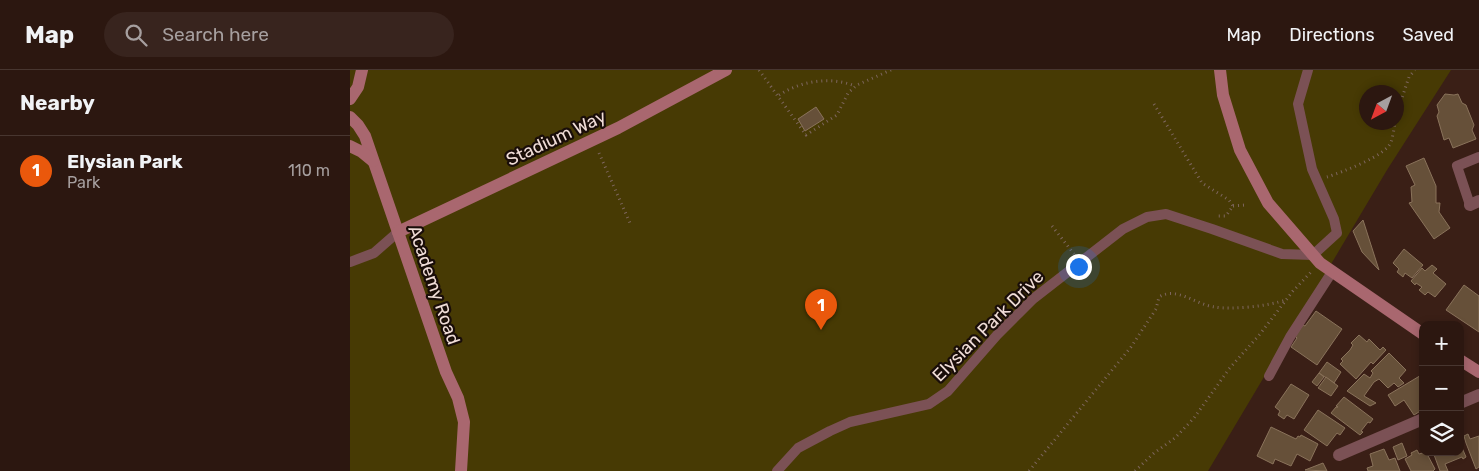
<!DOCTYPE html>
<html lang="en">
<head>
<meta charset="utf-8">
<style>
	:root { --surface:#2c1710; --page:#38241e; --text:#f1f3f6; --muted:#a69f9f; --line:#483630; --accent:#ea580c }
	body { margin:0; font-family:Rubik,sans-serif; background:var(--page); color:var(--text) }
	.controls { position:absolute; right:15px; bottom:15px; display:grid; overflow:hidden; border-radius:10px; box-shadow:0 2px 8px #0003 }
	.controls button { width:45px; height:45px; display:grid; place-items:center; padding:0; border:0; border-bottom:1px solid var(--line); background:var(--surface); color:var(--text); font:25px sans-serif }
	.compass { position:absolute; left:1009px; top:15px; width:45px; height:45px; border-radius:50%; background:var(--surface); box-shadow:0 2px 8px #0003; rotate:221deg }
	.you { position:absolute; left:728px; top:196px; width:18px; height:18px; margin:-12px; border:4px solid #fff; border-radius:50%; background:#1a73e8; box-shadow:0 0 0 8px #1a73e833 }
	.badge { display:grid; place-items:center; width:32px; height:32px; border-radius:50%; background:var(--accent); color:#fff; font-size:16px; font-weight:700 }
	.pin { position:absolute; translate:-50% -41px; filter:drop-shadow(0 1px 2px #0008) }
	.pin::after { content:''; position:absolute; top:26px; width:18px; height:15px; background:inherit; clip-path:polygon(0 0,100% 0,50% 100%) }
	.list { margin:0; padding:0; list-style:none }
	h2 { display:flex; justify-content:space-between; align-items:center; height:65px; margin:0; padding:0 20px; font-size:21px }
	h2 small { font-size:16px; font-weight:400; color:var(--muted) }
	.list li { display:grid; grid-template-columns:32px 1fr auto; gap:15px; align-items:center; box-sizing:border-box; height:70px; padding:0 20px; border-top:1px solid var(--line) }
	.list b { display:block; font-size:19px; white-space:nowrap }
	.list p { margin:0; font-size:16px; white-space:nowrap; color:var(--muted) }
	.list em { font-size:16px; font-style:normal; color:var(--muted) }
	.icon { flex:none; width:28px; height:28px; fill:none; stroke:currentColor; stroke-width:2; stroke-linecap:round; stroke-linejoin:round }
	.map { position:relative; flex:none; width:1129px; height:401px; overflow:hidden }
	header { display:flex; align-items:center; gap:30px; box-sizing:border-box; height:70px; padding:0 25px; background:var(--surface); border-bottom:1px solid var(--line) }
	header strong { font-size:24px }
	nav { display:flex; gap:28px; margin-inline-start:auto; font-size:18px }
	.search { width:350px; height:45px; background:var(--page); display:flex; align-items:center; gap:12px; box-sizing:border-box; padding:0 18px; border-radius:28px; color:var(--muted); font-size:19px }
	main { display:flex }
	aside { flex:1; background:var(--surface) }
	.map>svg:first-child { display:block }
	.green { fill:#473a04; fill-rule:evenodd }
	.building { fill:#665039; stroke:#8a735b }
	.lines { fill:none; stroke-linecap:round; stroke-linejoin:round }
	.path { stroke:#7e665e; stroke-width:3; stroke-dasharray:1 4; stroke-linecap:butt }
	.lane { stroke:#7b5155; stroke-width:10 }
	.street { stroke:#7b5155; stroke-width:12 }
	.secondary { stroke:#a9676f; stroke-width:12 }
	.labels { text-anchor:middle; dominant-baseline:central; stroke-width:4.5; stroke-linejoin:round; paint-order:stroke }
	.street-label { font-size:18px; fill:#f0ddd7; stroke:#190d09 }
</style>
</head>
<body>
<header>
<strong>Map</strong>
<div class="search"><svg class="icon" aria-label="search" viewBox="0 0 24 24"><circle cx="10" cy="10" r="6"/><path d="M15 15l6 6"/></svg>Search here</div>
<nav><a>Map</a><a>Directions</a><a>Saved</a></nav>
</header>
<main>
<aside>
<h2>Nearby<small></small></h2>
<ul class="list">
<li><span class="badge">1</span><div><b>Elysian Park</b><p>Park</p></div><em>110 m</em></li>
</ul>
</aside>
<div class="map">
<svg width="1129" height="401" viewBox="0 0 1129 401">
	<rect width="100%" height="100%" fill="#3a1f16"/>
	<!-- green -->
	<path class="green" d="M0,0H1101L1037,100L858,401H0ZM1016,22H1046V52H1016Z"/>
	<!-- building -->
	<g class="building">
		<polygon points="1095,24 1104,25 1108,24 1112,33 1116,35 1124,55 1122,60 1126,69 1103,78 1099,68 1094,70 1087,46 1089,42 1087,35"/>
		<polygon points="466,37 474,49 455,61 448,49"/>
		<polygon points="1074,88 1086,116 1086,133 1090,133 1089,142 1100,158 1084,169 1059,133 1062,132 1061,117 1065,115 1056,96"/>
		<polygon points="1013,150 1029,200 1012,182 1003,161"/>
		<polygon points="1054,179 1073,195 1062,208 1055,203 1053,207 1047,202 1049,199 1043,193"/>
		<polygon points="1082,195 1087,199 1083,203 1096,214 1085,227 1078,222 1075,225 1069,220 1072,217 1066,213 1065,215 1061,211 1072,198 1075,201"/>
		<polygon points="1114,215 1129,226 1129,262 1096,240"/>
		<polygon points="966,241 992,259 967,295 941,277 947,268 945,266 953,255 955,256"/>
		<polygon points="1009,265 1017,272 1019,269 1030,280 1033,277 1036,280 1023,294 1021,292 1006,309 990,294 993,291 991,289 1000,280 1003,275 1001,273"/>
		<polygon points="1039,283 1056,300 1049,308 1054,313 1048,317 1044,313 1038,318 1029,309 1024,312 1014,326 1026,333 1020,336 997,321 1014,304 1020,308 1023,303 1021,301"/>
		<polygon points="977,292 991,302 984,313 969,303"/>
		<polygon points="969,303 974,307 967,316 962,312"/>
		<polygon points="1073,304 1073,341 1072,340 1064,345 1054,330 1045,336 1038,325"/>
		<polygon points="976,307 988,316 981,326 968,318"/>
		<polygon points="941,314 959,325 944,349 937,345 934,349 928,345 930,341 925,337"/>
		<polygon points="994,327 1023,349 1020,353 1018,352 1011,361 1013,362 1010,365 981,343 986,337 988,337 986,336"/>
		<polygon points="968,340 995,358 990,365 987,363 977,376 954,360"/>
		<polygon points="921,357 946,369 948,366 950,367 951,365 968,374 960,391 947,384 941,396 925,389 923,394 907,386"/>
		<polygon points="1118,364 1120,369 1129,366 1129,397 1126,399 1116,373 1114,366"/>
		<polygon points="1052,373 1057,386 1048,390 1043,377"/>
		<polygon points="1110,373 1116,387 1113,389 1112,387 1095,394 1098,401 1090,401 1083,382 1110,382"/>
		<polygon points="1034,379 1039,390 1045,388 1050,401 1018,401 1017,398 1023,396 1020,384"/>
		<polygon points="1067,380 1069,384 1076,382 1085,399 1083,401 1061,401 1055,389 1062,385 1061,383"/>
		<polygon points="973,393 977,401 955,400"/>
	</g>
	<g class="lines">
		<!-- path -->
		<g class="path">
			<polyline points="409,0 456,65 487,45 498,23 507,15 541,0"/>
			<path d="M429,25C451,11 480,6 505,16"/>
			<polyline points="804,34 852,113 879,130 883,136 876,146 867,146"/>
			<polyline points="1046,46 1059,7 1065,0"/>
			<polyline points="249,83 280,153"/>
			<path d="M977,107C992,102 1036,86 1041,72C1043,66 1044,59 1045,52"/>
			<polyline points="883,136 895,135"/>
			<polyline points="702,156 724,184"/>
			<path d="M679,401L781,277L806,239L809,227C827,216 846,235 865,237C881,240 920,236 935,230"/>
			<polyline points="785,401 804,383 825,368 844,348 879,299 910,264 943,221 961,202"/>
		</g>
		<!-- lane -->
		<g class="lane">
			<polyline points="1120,135 1107,96 1129,87"/>
			<polyline points="0,192 24,183 48,162"/>
			<polyline points="919,306 940,267 982,202"/>
			<polyline points="427,401 448,378 480,361 500,352 579,334 598,321 647,265 683,229 773,159 797,147 816,144 862,159 932,184 963,185 987,163 984,149 962,99 948,34 958,0"/>
		</g>
		<!-- street -->
		<g class="street">
			<polyline points="1120,135 1129,131"/>
			<polyline points="1110,333 1129,325"/>
			<polyline points="989,385 1073,349"/>
		</g>
		<!-- secondary -->
		<g class="secondary">
			<polyline points="870,0 873,25 890,80 918,133 970,193 1073,264"/>
			<polyline points="0,29 8,17 12,0"/>
			<polyline points="0,47 8,55 15,66 96,302 108,328 114,352 111,401"/>
			<polyline points="0,76 12,82 23,91"/>
			<polyline points="48,162 268,58 376,0"/>
			<polyline points="1110,290 1129,302"/>
		</g>
	</g>
	<g class="labels">
		<!-- street labels -->
		<g class="street-label">
			<text transform="translate(206 68) rotate(-25)">Stadium Way</text>
			<text transform="translate(84 215) rotate(71)">Academy Road</text>
			<text transform="translate(638 256) rotate(-45)">Elysian Park Drive</text>
		</g>
	</g>
</svg>
<div class="controls">
<button>+</button>
<button>−</button>
<button><svg class="icon" aria-label="layers" viewBox="0 0 24 24"><path d="M12 4l9 5-9 5-9-5zM3 14l9 5 9-5"/></svg></button>
</div>
<svg class="compass" viewBox="-18 -18 36 36"><path d="M0-13l5 13h-10z" fill="#e53935"/><path d="M0 13l5-13h-10z" fill="#a69f9f"/></svg>
<div class="you"></div>
<div class="pin badge" style="left:471px;top:260px">1</div>
</div>
</main>
</body>
</html>
